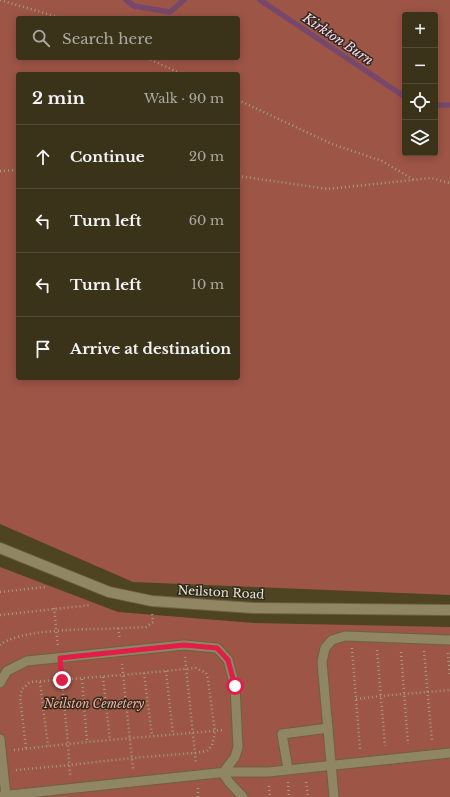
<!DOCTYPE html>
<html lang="en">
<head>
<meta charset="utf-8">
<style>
	:root { --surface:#3a331a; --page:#453f27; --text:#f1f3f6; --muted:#abaaa2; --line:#544e39 }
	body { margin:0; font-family:"Libre Baskerville",serif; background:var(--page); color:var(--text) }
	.controls { position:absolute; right:12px; top:12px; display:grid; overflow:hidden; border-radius:4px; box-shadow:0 2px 10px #0003 }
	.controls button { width:36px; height:36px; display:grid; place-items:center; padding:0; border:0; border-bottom:1px solid var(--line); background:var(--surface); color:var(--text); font:20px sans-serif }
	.stop { position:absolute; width:12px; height:12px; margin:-9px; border:3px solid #e11d48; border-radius:50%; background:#fff }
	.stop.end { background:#e11d48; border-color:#fff; box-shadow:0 1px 4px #0008 }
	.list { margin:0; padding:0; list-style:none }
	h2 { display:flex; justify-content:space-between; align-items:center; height:52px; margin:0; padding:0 16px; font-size:17px }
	h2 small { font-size:13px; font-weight:400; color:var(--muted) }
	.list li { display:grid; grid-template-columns:26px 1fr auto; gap:12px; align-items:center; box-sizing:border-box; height:64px; padding:0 16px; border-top:1px solid var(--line) }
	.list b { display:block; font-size:15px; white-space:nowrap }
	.list em { font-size:13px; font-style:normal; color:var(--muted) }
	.icon { flex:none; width:22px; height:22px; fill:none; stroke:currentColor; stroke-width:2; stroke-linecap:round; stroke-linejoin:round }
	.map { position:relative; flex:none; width:450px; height:797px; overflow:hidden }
	.search { position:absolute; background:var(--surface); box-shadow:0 2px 10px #0003; left:16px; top:16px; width:224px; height:44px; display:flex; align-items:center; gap:10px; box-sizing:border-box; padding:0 14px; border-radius:4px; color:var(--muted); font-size:15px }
	.panel { position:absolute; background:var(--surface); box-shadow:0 2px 10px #0003; left:16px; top:72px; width:224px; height:308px; border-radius:4px }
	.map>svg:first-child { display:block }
	.green { fill:#9d5546; fill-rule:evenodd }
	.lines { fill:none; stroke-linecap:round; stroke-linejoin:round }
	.stream { stroke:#78486c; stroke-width:5.5 }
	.lane-casing { stroke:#6a6244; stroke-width:11 }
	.secondary-casing { stroke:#6a6244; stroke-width:12 }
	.path { stroke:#a49d83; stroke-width:2.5; stroke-dasharray:1 3; stroke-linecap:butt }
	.lane { stroke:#918663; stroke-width:9 }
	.secondary { stroke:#918663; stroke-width:10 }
	.route { stroke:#e11d48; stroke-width:5 }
	.labels { text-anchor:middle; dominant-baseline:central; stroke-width:3; stroke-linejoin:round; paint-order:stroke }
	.street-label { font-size:12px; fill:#ebe6d3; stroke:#2f2a1c }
	.park-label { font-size:12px; font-style:italic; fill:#f7ae9e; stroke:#2f2a1c }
	.water-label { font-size:13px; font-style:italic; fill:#fbd4f3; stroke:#2f2a1c }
</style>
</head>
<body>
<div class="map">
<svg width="450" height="797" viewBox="0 0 450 797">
	<rect width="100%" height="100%" fill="#4e4422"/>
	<!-- green -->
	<g class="green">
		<path d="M0,0H450V595L133,582L0,524ZM405,15H435V153H405ZM18,18H238V58H18ZM18,74H238V378H18Z"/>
		<polygon points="0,567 118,612 254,623 450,627 450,797 0,797"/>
	</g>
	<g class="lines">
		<!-- stream -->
		<g class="stream">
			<polyline points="126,0 134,6 170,12 184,0"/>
			<polyline points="260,0 405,97"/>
			<polyline points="435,105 450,105"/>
		</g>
		<defs>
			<g id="lane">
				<polyline points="0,683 7,671 27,661 184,645 217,648 228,660 235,686 238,747 235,757 223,773 229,782 243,797"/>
				<polyline points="0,739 6,797"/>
				<polyline points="288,769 282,734 328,728"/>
				<polyline points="0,796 227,772 268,772 450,753"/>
				<polyline points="334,797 322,662 325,648 332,640 345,636 450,640"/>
			</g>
			<polyline id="secondary" points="0,548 109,592 152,601 253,608 450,610"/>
		</defs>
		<!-- lane casing -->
		<use href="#lane" class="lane-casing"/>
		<!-- secondary casing -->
		<use href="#secondary" class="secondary-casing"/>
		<!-- path -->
		<g class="path">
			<polyline points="0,0 61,18"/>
			<polyline points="147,58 182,74"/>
			<polyline points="238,100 332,144 382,161 414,180"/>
			<polyline points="0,171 18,170"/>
			<polyline points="238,176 328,189 431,178 450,183"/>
			<polyline points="0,592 45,587"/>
			<polyline points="54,608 58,646"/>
			<polyline points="0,615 91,605"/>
			<polyline points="118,628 120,640"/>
			<path d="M0,645C18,631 67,630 91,629C109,629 128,628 146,627L153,622L152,613"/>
			<polyline points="352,648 360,749"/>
			<polyline points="377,650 385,746"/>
			<polyline points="424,651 432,742"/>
			<polyline points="401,652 408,744"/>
			<polyline points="448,653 450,677"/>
			<polyline points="185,657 196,764"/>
			<polyline points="122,664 133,769"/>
			<polyline points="61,670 68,744 70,775"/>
			<polyline points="166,671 173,735"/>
			<polyline points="144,673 152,736"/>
			<polyline points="103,677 110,740"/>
			<polyline points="82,679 87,742"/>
			<polyline points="40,682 48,746"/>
			<polyline points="356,699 381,696 450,690"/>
			<polyline points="14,750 87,742 224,730"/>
			<polyline points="16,770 69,765 132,758 195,753 207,751 212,746 215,732 208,679 206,673 196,668 123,675 30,682 22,689 20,698 26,748"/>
			<polyline points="288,782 289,797"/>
			<polyline points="306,782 308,797"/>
			<polyline points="269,786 270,797"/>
			<polyline points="198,788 198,797"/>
		</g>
		<!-- lane -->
		<use href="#lane" class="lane"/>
		<!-- secondary -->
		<use href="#secondary" class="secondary"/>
	</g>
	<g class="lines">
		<!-- route -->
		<polyline class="route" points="62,680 60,658 184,645 217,648 228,660 235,686"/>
	</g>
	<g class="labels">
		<!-- street labels -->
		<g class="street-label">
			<text transform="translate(221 592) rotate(3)">Neilston Road</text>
		</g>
		<!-- park labels -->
		<g class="park-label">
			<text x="94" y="703">Neilston Cemetery</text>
		</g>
		<!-- water labels -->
		<g class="water-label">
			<text transform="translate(338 39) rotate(34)">Kirkton Burn</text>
		</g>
	</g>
</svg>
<div class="controls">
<button>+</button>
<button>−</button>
<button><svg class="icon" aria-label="locate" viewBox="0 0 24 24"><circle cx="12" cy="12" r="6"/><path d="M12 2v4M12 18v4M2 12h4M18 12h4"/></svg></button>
<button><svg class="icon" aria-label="layers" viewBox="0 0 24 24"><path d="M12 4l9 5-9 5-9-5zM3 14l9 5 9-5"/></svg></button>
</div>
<div class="stop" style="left:235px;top:686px"></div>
<div class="stop end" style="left:62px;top:680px"></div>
<div class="search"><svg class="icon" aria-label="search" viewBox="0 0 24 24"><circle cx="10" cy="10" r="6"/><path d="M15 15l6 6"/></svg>Search here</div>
<section class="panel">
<h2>2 min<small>Walk · 90 m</small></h2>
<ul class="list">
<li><svg class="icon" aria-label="ahead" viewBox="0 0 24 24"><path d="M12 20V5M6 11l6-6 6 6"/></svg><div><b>Continue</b></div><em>20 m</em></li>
<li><svg class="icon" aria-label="left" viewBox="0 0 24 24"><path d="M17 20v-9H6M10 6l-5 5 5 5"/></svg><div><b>Turn left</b></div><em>60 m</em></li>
<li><svg class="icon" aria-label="left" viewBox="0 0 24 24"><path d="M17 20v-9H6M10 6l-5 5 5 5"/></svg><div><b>Turn left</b></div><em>10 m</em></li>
<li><svg class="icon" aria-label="arrive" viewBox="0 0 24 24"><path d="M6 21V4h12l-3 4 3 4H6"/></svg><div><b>Arrive at destination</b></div></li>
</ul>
</section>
</div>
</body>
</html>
